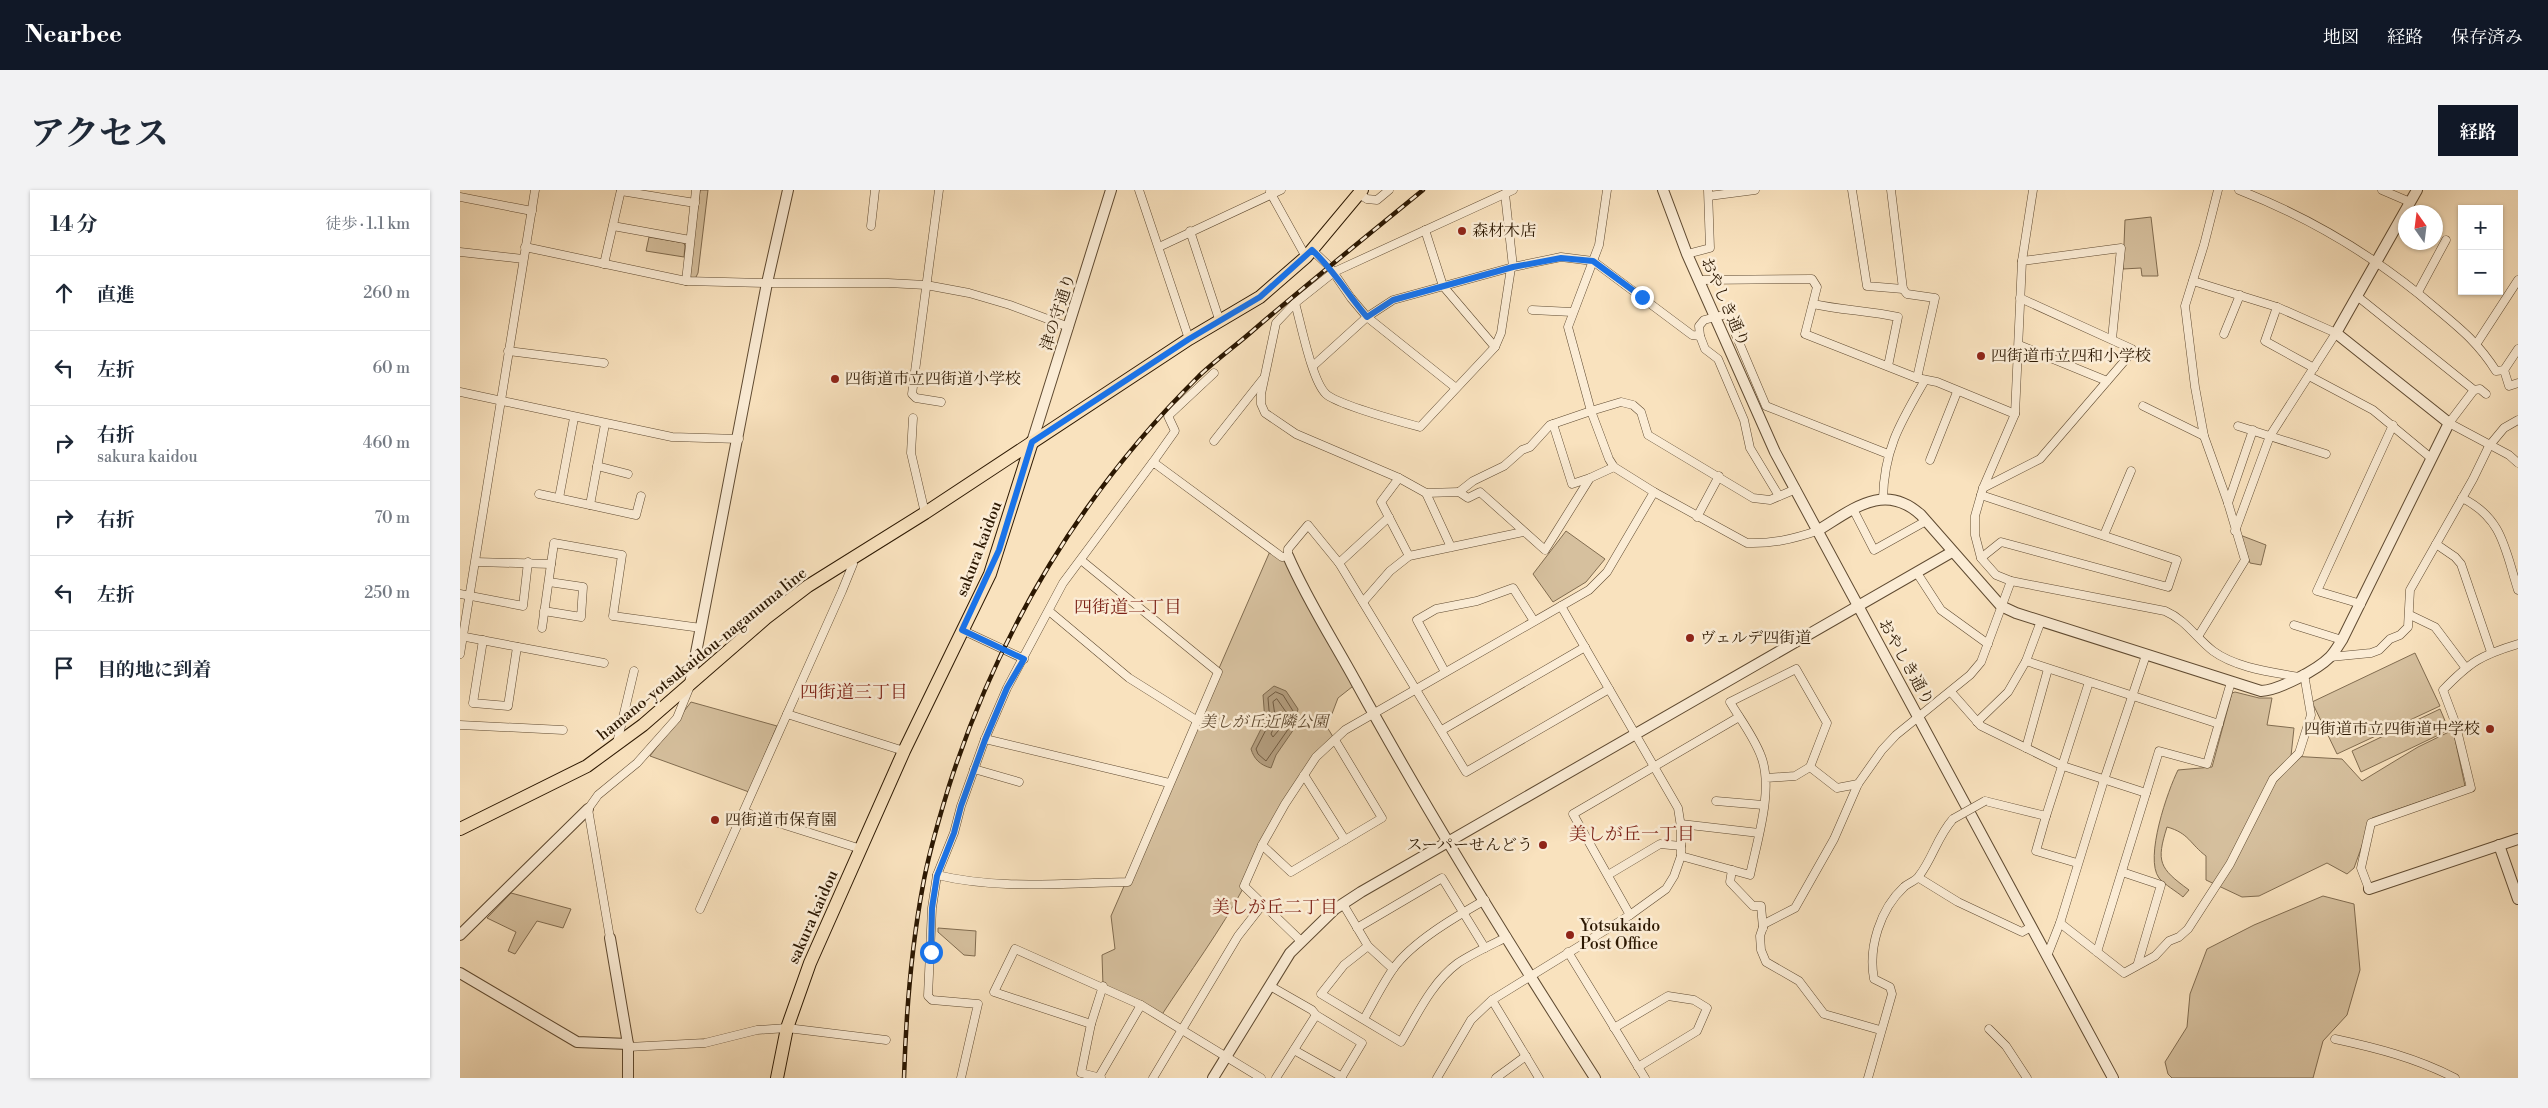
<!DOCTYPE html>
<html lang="ja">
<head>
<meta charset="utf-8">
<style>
	:root { --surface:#fff; --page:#f2f2f3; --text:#1f2937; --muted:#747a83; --line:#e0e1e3; --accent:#111827 }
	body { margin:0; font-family:"Libre Bodoni","Noto Serif JP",serif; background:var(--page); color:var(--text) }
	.controls { position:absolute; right:15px; top:15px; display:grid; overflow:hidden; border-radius:0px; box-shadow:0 1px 4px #0004 }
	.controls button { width:45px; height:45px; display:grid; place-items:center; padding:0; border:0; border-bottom:1px solid var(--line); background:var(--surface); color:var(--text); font:25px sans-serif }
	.compass { position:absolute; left:1938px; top:15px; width:45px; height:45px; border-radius:50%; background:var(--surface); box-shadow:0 1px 4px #0004; rotate:346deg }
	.stop { position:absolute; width:15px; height:15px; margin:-11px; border:4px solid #1a73e8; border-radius:50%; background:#fff }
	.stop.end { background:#1a73e8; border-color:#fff; box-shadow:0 1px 5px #0008 }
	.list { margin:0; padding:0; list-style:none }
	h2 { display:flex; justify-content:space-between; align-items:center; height:65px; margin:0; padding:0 20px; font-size:21px }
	h2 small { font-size:16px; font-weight:400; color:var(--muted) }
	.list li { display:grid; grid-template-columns:32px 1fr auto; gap:15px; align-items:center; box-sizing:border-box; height:75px; padding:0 20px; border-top:1px solid var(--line) }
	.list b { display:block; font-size:19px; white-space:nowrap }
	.list p { margin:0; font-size:16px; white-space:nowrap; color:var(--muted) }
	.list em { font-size:16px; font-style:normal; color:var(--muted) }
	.icon { flex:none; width:28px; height:28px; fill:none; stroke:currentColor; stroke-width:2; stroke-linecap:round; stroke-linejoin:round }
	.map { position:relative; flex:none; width:2058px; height:888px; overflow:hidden; border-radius:0px }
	header { display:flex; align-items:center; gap:30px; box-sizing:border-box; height:70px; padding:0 25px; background:var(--accent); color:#fff }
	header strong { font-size:24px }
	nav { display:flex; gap:28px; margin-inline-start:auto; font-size:18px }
	.intro { display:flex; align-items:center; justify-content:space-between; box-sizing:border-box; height:120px; padding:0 30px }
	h1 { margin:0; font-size:35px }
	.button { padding:12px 22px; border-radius:0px; background:var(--accent); color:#fff; font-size:18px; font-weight:700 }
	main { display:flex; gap:30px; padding:0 30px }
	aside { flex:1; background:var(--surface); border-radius:0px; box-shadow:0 1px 4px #0004 }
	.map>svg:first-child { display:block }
	.green { fill:#d6c09e; stroke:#816c50 }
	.water { fill:#b39d7e; stroke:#7d684c }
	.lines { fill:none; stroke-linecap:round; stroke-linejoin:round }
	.shore { stroke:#705a40; stroke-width:1 }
	.minor-casing { stroke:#5f4a31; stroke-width:9 }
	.tertiary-casing { stroke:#5f4a31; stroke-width:12 }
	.primary-casing { stroke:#2c1802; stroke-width:14 }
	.minor { stroke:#fbecd5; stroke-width:8 }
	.tertiary { stroke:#fbecd5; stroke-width:10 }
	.primary { stroke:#f9e2be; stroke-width:12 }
	.rail-casing { stroke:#2c1802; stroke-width:4.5 }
	.rail { stroke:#fbecd5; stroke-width:2.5; stroke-dasharray:8; stroke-linecap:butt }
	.minor-bridge-casing { stroke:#5f4a31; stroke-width:9; stroke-linecap:butt }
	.minor-bridge { stroke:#fbecd5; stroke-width:8 }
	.route { stroke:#1a73e8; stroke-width:6 }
	.poi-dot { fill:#8f2418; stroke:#fbecd5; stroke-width:2 }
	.labels { text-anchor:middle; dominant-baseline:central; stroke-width:5; stroke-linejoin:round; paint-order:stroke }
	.poi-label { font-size:16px; fill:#2c1802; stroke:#fbecd5; text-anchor:start }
	.street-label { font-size:16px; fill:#2c1802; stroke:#fbecd5 }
	.park-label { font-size:16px; font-style:italic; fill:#5f4a31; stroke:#fbecd5 }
	.neighbourhood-label { font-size:18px; fill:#7a1f14; stroke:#fbecd5 }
</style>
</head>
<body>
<header>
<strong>Nearbee</strong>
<nav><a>地図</a><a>経路</a><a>保存済み</a></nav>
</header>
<div class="intro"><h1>アクセス</h1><a class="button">経路</a></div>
<main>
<aside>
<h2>14 分<small>徒歩 · 1.1 km</small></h2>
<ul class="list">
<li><svg class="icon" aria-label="ahead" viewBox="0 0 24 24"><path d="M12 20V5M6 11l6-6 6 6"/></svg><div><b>直進</b></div><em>260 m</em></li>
<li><svg class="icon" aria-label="left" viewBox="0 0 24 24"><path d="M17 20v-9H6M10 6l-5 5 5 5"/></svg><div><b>左折</b></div><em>60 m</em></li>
<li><svg class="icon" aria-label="right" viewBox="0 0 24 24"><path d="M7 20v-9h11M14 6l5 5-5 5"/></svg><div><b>右折</b><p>sakura kaidou</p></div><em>460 m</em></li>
<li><svg class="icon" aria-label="right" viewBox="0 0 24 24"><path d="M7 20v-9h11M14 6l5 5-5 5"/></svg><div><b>右折</b></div><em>70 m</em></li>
<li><svg class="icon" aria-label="left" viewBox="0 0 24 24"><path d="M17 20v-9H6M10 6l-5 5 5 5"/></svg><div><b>左折</b></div><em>250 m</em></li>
<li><svg class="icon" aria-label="arrive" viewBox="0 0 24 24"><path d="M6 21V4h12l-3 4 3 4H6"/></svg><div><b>目的地に到着</b></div></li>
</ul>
</aside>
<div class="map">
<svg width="2058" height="888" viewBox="0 0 2058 888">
	<rect width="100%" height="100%" fill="#f9e2be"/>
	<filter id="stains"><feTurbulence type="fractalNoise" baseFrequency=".004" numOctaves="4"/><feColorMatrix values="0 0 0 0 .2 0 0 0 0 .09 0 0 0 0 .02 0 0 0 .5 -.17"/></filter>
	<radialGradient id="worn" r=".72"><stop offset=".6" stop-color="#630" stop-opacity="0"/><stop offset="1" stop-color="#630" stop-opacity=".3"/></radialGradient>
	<!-- green -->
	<g class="green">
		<polygon points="240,0 248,0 238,83 235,89 229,86"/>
		<polygon points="1691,27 1698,86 1682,86 1681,78 1663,79 1665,30"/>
		<polygon points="189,47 224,53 225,56 224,67 186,61"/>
		<polygon points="1106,341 1145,369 1126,392 1093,412 1073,384"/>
		<polygon points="1780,345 1806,355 1801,375 1790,373"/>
		<path d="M811,359L828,366L897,493L878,508L867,537L875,550C832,590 812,644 785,695C761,740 729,783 701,826L643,796L642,765L655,759L651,726Z"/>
		<polygon points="1955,463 1980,516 1877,564 1852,512"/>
		<path d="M1775,502L1799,508H1812L1807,535L1834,538L1831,566L1882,569L1902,591L1958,557L1993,540L2005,596L1912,628L1894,678L1887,684L1867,673L1799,706L1782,707L1746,690V666C1730,654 1729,643 1707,637C1696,672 1699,678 1729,700L1723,707C1716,701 1705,695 1699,688C1684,668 1708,600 1718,580L1752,577L1772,503Z"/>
		<polygon points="231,512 317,536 289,602 190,566"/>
		<polygon points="1980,519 1989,540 1901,582 1892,561"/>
		<polygon points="51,703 111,719 103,738 77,731 55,764 48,761 56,742 27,728"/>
		<polygon points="1863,706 1894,714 1900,780 1887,825 1863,851 1853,888 1712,888 1708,884 1705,872 1727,837 1730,804 1747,759 1794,735"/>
		<polygon points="478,738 516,741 515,766 504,765 478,742"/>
	</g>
	<!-- water -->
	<path class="water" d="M814,496L826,501L838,519L834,539L816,565L811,578C800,575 794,569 791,559L805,531L803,505Z"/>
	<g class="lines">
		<!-- shore -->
		<g class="shore">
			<polygon points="816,502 823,505 833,521 829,538 806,571 798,564 796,559 810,532 808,508"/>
			<polygon points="817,509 826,522 823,535 813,547 811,544 816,532 813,512"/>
		</g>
		<defs>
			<g id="minor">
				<polyline points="479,0 452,204 456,208 481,212"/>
				<polyline points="679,0 729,149"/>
				<polyline points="1053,0 874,82 835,113 816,133 801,204 801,214 805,223 836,244 939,288 966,303 999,302 1008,308 1020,302 1085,360 1130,288 1154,277"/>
				<path d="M1147,0L1139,55L1108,137L1131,221L1149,269L1154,277L1194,302L1287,353C1312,354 1333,349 1357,341"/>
				<polyline points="1392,0 1407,96 1443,99"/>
				<polyline points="1431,0 1443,99 1447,104 1475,108 1457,188"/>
				<path d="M1573,0L1562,71L1555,224L1523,298L1515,326V345L1521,368L1536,385L1551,391L1705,421C1726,430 1736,448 1753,461C1776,478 1812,482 1839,487"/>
				<path d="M1779,0C1851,28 1919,69 1978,120C2002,140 2019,154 2036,181L2044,180L2058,159"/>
				<polyline points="1922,0 1950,12"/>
				<polyline points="161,1 235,13"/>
				<polyline points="810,2 846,67"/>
				<polyline points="899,4 907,9 917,10 929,0"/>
				<polyline points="1045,4 1053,77"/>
				<polyline points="1249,6 1295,0"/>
				<polyline points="0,7 72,21"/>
				<polyline points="153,36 230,50"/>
				<polyline points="411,36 415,0"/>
				<polyline points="965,40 983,96 1035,157"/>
				<polyline points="730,41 760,132"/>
				<polyline points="65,57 226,91 307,93 428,93 466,95 509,103 550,115 609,137"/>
				<polyline points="699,57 821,0"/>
				<polyline points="852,60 869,76 891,108 907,127 996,198"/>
				<polyline points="0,62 63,69"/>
				<polyline points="1227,64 1250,58 1248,0"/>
				<polyline points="1562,71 1661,58 1652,149"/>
				<polyline points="144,74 161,0"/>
				<polyline points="1239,90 1352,89 1357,97 1345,144 1457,188 1477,192 1555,224"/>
				<polyline points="226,91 236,0"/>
				<polyline points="1733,91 1817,117 1876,143 1810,246 1775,341"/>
				<polyline points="1958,102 1986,50"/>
				<polyline points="1897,106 2014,200 2020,199 2026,204"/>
				<path d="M835,113C841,134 852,191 866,204C878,215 942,232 960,237L1035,157L1041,143L1051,78"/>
				<path d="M1353,114C1381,120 1409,121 1438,127L1428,176"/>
				<polyline points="1817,117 1805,151 1854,178"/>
				<polyline points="1072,120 1112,122"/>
				<polyline points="1764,144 1780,105"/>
				<polyline points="1240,146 1245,159 1258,169 1284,230 1290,258 1319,306"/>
				<polyline points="2017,153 2058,90"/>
				<polyline points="1559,155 1647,191"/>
				<polyline points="48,161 144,173"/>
				<polyline points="853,176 907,127 933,110 1053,77 1101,67 1133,71 1232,145 1240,146 1239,136 1244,130 1267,124 1306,216 1428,264"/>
				<polyline points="2044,180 2049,196 2058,193"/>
				<polyline points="1849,186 1913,220 1971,268"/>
				<polyline points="2014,200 1989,233 2049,265 2058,273"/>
				<polyline points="0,202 212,247 279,249"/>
				<polyline points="1683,216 1744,246"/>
				<polyline points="453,228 451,263 465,323"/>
				<polyline points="1093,234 1112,294 1130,288"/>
				<polyline points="1778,236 1866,264"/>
				<polyline points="754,251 803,189"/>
				<polyline points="1470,270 1497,202"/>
				<polyline points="693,272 715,241 708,226 754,183"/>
				<polyline points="137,276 168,284"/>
				<polyline points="939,288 921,312 949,366"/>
				<polyline points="1523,298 1580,269 1667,168 1672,159 1560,108"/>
				<polyline points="999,302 1013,291 1044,276 1062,260 1070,257 1090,235 1131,221 1161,212 1173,215 1181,222 1188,245 1293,308 1310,310 1336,299"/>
				<polyline points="966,303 991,357"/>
				<polyline points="79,304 176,325 181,306"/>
				<polyline points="1521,305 1717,370 1708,397 1541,352 1521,368"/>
				<polyline points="99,308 114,228"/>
				<path d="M2002,308C2043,328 2045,360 2058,400"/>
				<path d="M1423,309C1424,258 1441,232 1465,190"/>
				<polyline points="1768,313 1793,240"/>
				<polyline points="130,315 145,234"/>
				<polyline points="1393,319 1414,360 1466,331"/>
				<polyline points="1237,327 1259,286"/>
				<polyline points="1644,345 1671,281"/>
				<polyline points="1976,354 1995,367 2001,374 2031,462"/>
				<polyline points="16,372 91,374 94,353 162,365 153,426 241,438"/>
				<polyline points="879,373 929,327"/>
				<polyline points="1457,383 1481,420 1528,454"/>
				<polyline points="0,404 63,416 68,372"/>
				<polyline points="903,412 930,381 949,366 1063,342"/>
				<polyline points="1901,414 1857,401 1933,235"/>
				<polyline points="84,421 121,427 123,397 89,392"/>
				<polyline points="589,421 669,488 736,530"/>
				<polyline points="1950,425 1975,437 2005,477"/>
				<polyline points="1834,435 1882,450"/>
				<polyline points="82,438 91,374"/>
				<polyline points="502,440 564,469"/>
				<polyline points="1739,445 1785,370 1768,313 1744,246 1735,197 1725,116 1744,55 1758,0"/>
				<polyline points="0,446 144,473"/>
				<polyline points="23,450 13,513 48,516 57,457"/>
				<polyline points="0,464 75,0"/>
				<polyline points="1870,467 1911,463 1919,460 1930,449 1940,445 1948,437 1950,400 2013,289 2029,256 2044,238 2058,230"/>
				<polyline points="1566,471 1759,534"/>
				<polyline points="985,482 957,430 976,419 1017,411 1053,398 1074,431"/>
				<polyline points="1491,502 1521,536 1603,576 1686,603"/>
				<polyline points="327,524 444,561"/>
				<polyline points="1517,532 1548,502 1566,471 1581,431"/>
				<polyline points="0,535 103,540"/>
				<polyline points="982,540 1125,457"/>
				<polyline points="525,549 709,593"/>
				<polyline points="157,553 174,481"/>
				<polyline points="1566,558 1588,479"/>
				<polyline points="1350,577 1377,598 1398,594"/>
				<polyline points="514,579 559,592"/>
				<polyline points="844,585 885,650"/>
				<polyline points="1256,611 1303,615"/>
				<polyline points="1525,611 1586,626 1629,492"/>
				<polyline points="284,622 401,659"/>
				<polyline points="1586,626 1576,661 1617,673"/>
				<polyline points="1221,634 1299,643"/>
				<polyline points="802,655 831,682 922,628 875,550"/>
				<path d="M1221,666L1290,685C1297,651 1314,599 1301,566C1294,547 1280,529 1270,512L1336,479L1367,533L1350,577L1335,586L1306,588"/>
				<polyline points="1272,680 1270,692 1293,716 1301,716 1303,738"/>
				<polyline points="1662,682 1701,695 1678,773"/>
				<path d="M477,685C539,700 604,693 668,692L758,482L621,370"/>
				<polyline points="1148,685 1200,654 1221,656"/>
				<polyline points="1459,688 1498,712 1562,742 1571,737"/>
				<path d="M1909,699L1901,678L1911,633L2011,598L1995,532L1983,500C2010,472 2021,465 2058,454"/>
				<polyline points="883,714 908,756 933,779"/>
				<polyline points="240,719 382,401 393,374 391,370"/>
				<polyline points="1170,725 1113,624 1279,527"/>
				<polyline points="1600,733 1664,783 1695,766 1709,751 1719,747 1728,739 1770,674 1813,589 1839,563 1851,525 1844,484"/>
				<polyline points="897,738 982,688 1025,758"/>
				<polyline points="150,748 128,619 138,605 177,573 217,528 230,496"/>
				<polyline points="841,751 784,696 802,655 825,614 856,567 885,540 1129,400 1147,382 1194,302"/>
				<path d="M908,756L884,775L861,804L941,852C957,825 972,792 998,773C1013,763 1031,755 1047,747"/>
				<polyline points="1108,762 1185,888"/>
				<polyline points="1637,762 1699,561 1747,574 1771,492"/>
				<polyline points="1587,766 1600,733 1644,590 1686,465"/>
				<polyline points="810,796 852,820 856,825"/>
				<polyline points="1032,810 1079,888"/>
				<path d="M904,829C913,813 922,795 933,779C952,752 995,727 1025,710"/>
				<polyline points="631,834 534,802 555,759 681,815 801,888"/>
				<polyline points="1154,838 1208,806 1234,810 1247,818 1237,841 1178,877"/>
				<polyline points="1529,839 1546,856 1567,888"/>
				<polyline points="1420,840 1364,824 1339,791 1306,772 1301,760 1300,746 1304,734 1335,718 1374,649 1398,594 1422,560 1436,545 1510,485 1521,472 1551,391"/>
				<path d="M1875,849C1917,858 1956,868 1995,888"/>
				<polyline points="168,857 245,853 297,840 327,838 426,850"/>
				<polyline points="834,860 882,887"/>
				<polyline points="639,887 681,815"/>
				<polyline points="501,888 518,814 472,810 468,806 472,718 477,685 494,643 501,616 525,549 547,498 603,393 693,272 822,367 828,366 828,359 848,335 879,373 1006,582 1149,499"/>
				<polyline points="641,888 621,883 631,834 643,796"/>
				<polyline points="693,888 778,746 803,714"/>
				<polyline points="816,888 856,825 902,853 881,888"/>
				<polyline points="977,888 1011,830 1032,810 1170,725 1206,699 1214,686 1221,666 1221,637 1218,618 1101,416"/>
				<polyline points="1036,888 1066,866"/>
				<path d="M1408,888L1432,804L1430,797L1414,789C1408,758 1420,719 1444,697C1448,693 1456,691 1459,686C1473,668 1477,647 1493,629"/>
			</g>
			<g id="tertiary">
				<polyline points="1203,0 1227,64 1315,262 1653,888"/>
				<polyline points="572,252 651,0"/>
				<path d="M1357,341C1392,320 1424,291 1461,325L1541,416L1556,423L1801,501C1819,500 1857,480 1870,467C1875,462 1878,456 1882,450L1989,233L1876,143L1957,0"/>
				<path d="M828,366C847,410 873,450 896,492C970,627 1052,759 1135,888"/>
				<polyline points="230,494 307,93 328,0"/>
				<polyline points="2039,655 2058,709"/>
				<polyline points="1909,699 2058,649"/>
				<polyline points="0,745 128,619"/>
				<polyline points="150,748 168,854 168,888"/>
				<polyline points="0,783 117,852 168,854"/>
				<polyline points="753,888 830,763 875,719 901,702 1492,362"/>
			</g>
			<g id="primary">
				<polyline points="0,639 127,576 183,535 306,428 348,396 465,323 729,149 800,107 846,67 902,0"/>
				<polyline points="317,888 327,838 350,773 444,561 530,384 572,252"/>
			</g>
		</defs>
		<!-- minor casing -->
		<use href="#minor" class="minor-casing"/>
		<!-- tertiary casing -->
		<use href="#tertiary" class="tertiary-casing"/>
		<!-- primary casing -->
		<use href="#primary" class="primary-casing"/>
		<!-- minor -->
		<use href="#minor" class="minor"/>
		<!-- tertiary -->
		<use href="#tertiary" class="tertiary"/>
		<!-- primary -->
		<use href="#primary" class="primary"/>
		<defs>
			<path id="rail" d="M444,888C446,823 451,759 463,695C469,661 479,629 489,596C539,440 623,301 739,186C757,169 778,154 797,137C851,91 907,46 963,0"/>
		</defs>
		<!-- rail casing -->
		<use href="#rail" class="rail-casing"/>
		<!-- rail -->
		<use href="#rail" class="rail"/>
		<defs>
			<polyline id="minor-bridge" points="1493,629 1525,611"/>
		</defs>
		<!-- minor-bridge casing -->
		<use href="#minor-bridge" class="minor-bridge-casing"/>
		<!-- minor-bridge -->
		<use href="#minor-bridge" class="minor-bridge"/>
	</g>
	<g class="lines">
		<!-- route -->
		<path class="route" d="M471,762L472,718L477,686L494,643L501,616L525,550L547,498L564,469L502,440L539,360L572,252L729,149L800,107L852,60C874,80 888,105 907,127L933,110L1053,77L1101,68L1133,71L1182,107"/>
	</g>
	<!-- markers -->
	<g class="poi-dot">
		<circle cx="1002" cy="41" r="5"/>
		<circle cx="1521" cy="166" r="5"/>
		<circle cx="375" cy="189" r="5"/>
		<circle cx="1230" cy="448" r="5"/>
		<circle cx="2030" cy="539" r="5"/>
		<circle cx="255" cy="630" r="5"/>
		<circle cx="1083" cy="655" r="5"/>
		<circle cx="1110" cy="745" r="5"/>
	</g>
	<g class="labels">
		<!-- poi labels -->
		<g class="poi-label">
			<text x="1012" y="41">森材木店</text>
			<text x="1531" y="166">四街道市立四和小学校</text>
			<text x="385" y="189">四街道市立四街道小学校</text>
			<text x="1240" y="448">ヴェルデ四街道</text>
			<text x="2020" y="539" text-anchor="end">四街道市立四街道中学校</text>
			<text x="265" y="630">四街道市保育園</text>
			<text x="1073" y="655" text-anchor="end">スーパーせんどう</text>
			<text x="1120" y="736">Yotsukaido<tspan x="1120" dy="18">Post Office</tspan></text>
		</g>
		<!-- street labels -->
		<g class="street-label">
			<text transform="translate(1265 112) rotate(66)">おやしき通り</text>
			<text transform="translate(598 122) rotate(-72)">津の守通り</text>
			<text transform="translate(519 359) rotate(-69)">sakura kaidou</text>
			<text transform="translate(242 464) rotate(-39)">hamano-yotsukaidou-naganuma line</text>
			<text transform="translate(1446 472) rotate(61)">おやしき通り</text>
			<text transform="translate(353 727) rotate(-66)">sakura kaidou</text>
		</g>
		<!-- park labels -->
		<g class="park-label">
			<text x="804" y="532">美しが丘近隣公園</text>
		</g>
		<!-- neighbourhood labels -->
		<g class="neighbourhood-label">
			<text x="668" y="417">四街道二丁目</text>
			<text x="394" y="502">四街道三丁目</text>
			<text x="1172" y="644">美しが丘一丁目</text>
			<text x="815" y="717">美しが丘二丁目</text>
		</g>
	</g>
	<rect width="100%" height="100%" filter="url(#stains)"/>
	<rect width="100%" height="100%" fill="url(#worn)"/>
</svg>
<div class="controls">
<button>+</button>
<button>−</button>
</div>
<svg class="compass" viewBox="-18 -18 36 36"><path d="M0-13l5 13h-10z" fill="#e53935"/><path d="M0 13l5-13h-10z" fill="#747a83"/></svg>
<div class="stop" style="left:471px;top:762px"></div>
<div class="stop end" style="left:1182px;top:107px"></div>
</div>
</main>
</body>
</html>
